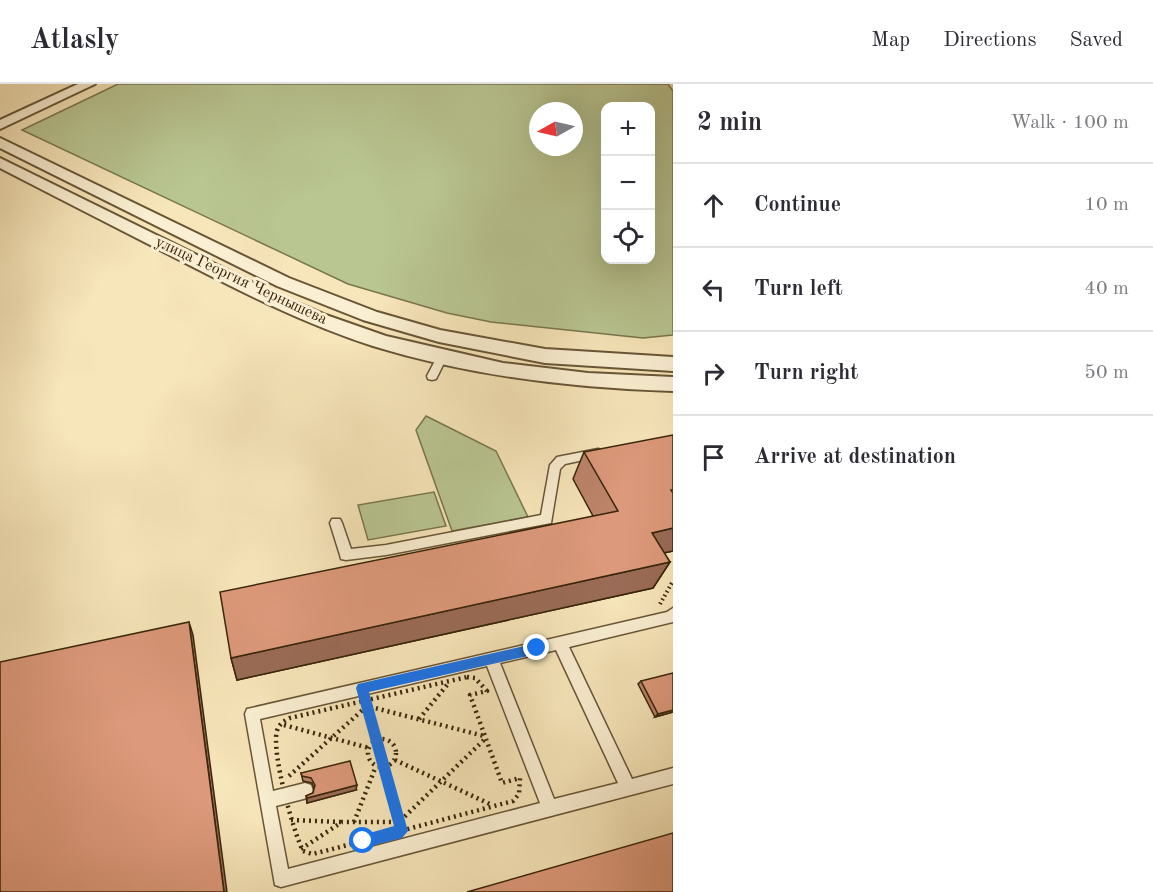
<!DOCTYPE html>
<html lang="en">
<head>
<meta charset="utf-8">
<style>
	:root { --surface:#fff; --page:#f2f2f3; --text:#2b2b33; --muted:#7c7c81; --line:#e1e1e2 }
	body { margin:0; font-family:"Old Standard TT",serif; background:var(--page); color:var(--text) }
	.controls { position:absolute; right:18px; top:18px; display:grid; overflow:hidden; border-radius:12px; box-shadow:0 6px 24px #0002 }
	.controls button { width:54px; height:54px; display:grid; place-items:center; padding:0; border:0; border-bottom:2px solid var(--line); background:var(--surface); color:var(--text); font:30px sans-serif }
	.compass { position:absolute; left:529px; top:18px; width:54px; height:54px; border-radius:50%; background:var(--surface); box-shadow:0 6px 24px #0002; rotate:262deg }
	.stop { position:absolute; width:18px; height:18px; margin:-14px; border:4px solid #1a73e8; border-radius:50%; background:#fff }
	.stop.end { background:#1a73e8; border-color:#fff; box-shadow:0 2px 6px #0008 }
	.list { margin:0; padding:0; list-style:none }
	h2 { display:flex; justify-content:space-between; align-items:center; height:78px; margin:0; padding:0 24px; font-size:26px }
	h2 small { font-size:20px; font-weight:400; color:var(--muted) }
	.list li { display:grid; grid-template-columns:39px 1fr auto; gap:18px; align-items:center; box-sizing:border-box; height:84px; padding:0 24px; border-top:2px solid var(--line) }
	.list b { display:block; font-size:22px; white-space:nowrap }
	.list em { font-size:20px; font-style:normal; color:var(--muted) }
	.icon { flex:none; width:33px; height:33px; fill:none; stroke:currentColor; stroke-width:2; stroke-linecap:round; stroke-linejoin:round }
	.map { position:relative; flex:none; width:673px; height:808px; overflow:hidden }
	header { display:flex; align-items:center; gap:36px; box-sizing:border-box; height:84px; padding:0 30px; background:var(--surface); border-bottom:2px solid var(--line) }
	header strong { font-size:28px }
	nav { display:flex; gap:33px; margin-inline-start:auto; font-size:21px }
	main { display:flex }
	aside { flex:1; background:var(--surface) }
	.map>svg:first-child { display:block }
	.green { fill:#b9c692; stroke:#78764e; stroke-width:1.5; fill-rule:evenodd }
	.lines { fill:none; stroke-linecap:round; stroke-linejoin:round }
	.lane-casing { stroke:#685536; stroke-width:3 }
	.street-casing { stroke:#685536; stroke-width:4 }
	.path-far1 { stroke:#38250a; stroke-width:4; stroke-dasharray:1.5 3; stroke-linecap:butt }
	.path { stroke:#38250a; stroke-width:4.5; stroke-dasharray:2 4; stroke-linecap:butt }
	.lane { fill:#faefd2; fill-rule:evenodd }
	.street { fill:#faefd2; fill-rule:evenodd }
	.wall { fill:#bd846a; stroke:#38250a; stroke-width:1.5 }
	.shaded-wall { fill:#9a6b56; stroke:#38250a; stroke-width:1.5 }
	.building { fill:#dc997b; stroke:#38250a; stroke-width:1.5 }
	.route { fill:#1a73e8 }
	.labels { text-anchor:middle; dominant-baseline:central; stroke-width:6; stroke-linejoin:round; paint-order:stroke }
	.street-label { font-size:16px; fill:#38250a; stroke:#faefd2 }
</style>
</head>
<body>
<header>
<strong>Atlasly</strong>
<nav><a>Map</a><a>Directions</a><a>Saved</a></nav>
</header>
<main>
<div class="map">
<svg width="673" height="808" viewBox="0 0 673 808">
	<rect width="100%" height="100%" fill="#f7e6ba"/>
	<filter id="stains"><feTurbulence type="fractalNoise" baseFrequency=".00333" numOctaves="4"/><feColorMatrix values="0 0 0 0 .2 0 0 0 0 .09 0 0 0 0 .02 0 0 0 .5 -.17"/></filter>
	<radialGradient id="worn" r=".72"><stop offset=".6" stop-color="#630" stop-opacity="0"/><stop offset="1" stop-color="#630" stop-opacity=".3"/></radialGradient>
	<!-- green -->
	<g class="green">
		<path d="M118,0H668L673,7V251L643,254L491,238L447,229L348,200L22,46ZM606,22H650V176H606ZM538,27H574V63H538Z"/>
		<polygon points="426,332 496,367 528,433 452,447 416,346"/>
		<polygon points="434,408 446,442 368,456 358,421"/>
	</g>
	<g class="lines">
		<defs>
			<g id="lane">
				<polygon points="442,269 447,273 436,295 432,296 428,295 427,292 438,271"/>
				<polygon points="598,365 602,366 604,369 602,372 565,380 560,385 551,439 386,471 346,476 341,475 340,471 330,439 332,435 340,435 342,439 351,465 386,461 541,431 550,381 557,373"/>
				<path d="M673,524V538L569,563L632,695L673,684V700L281,803L275,801L245,630L247,625L667,528ZM556,566L618,699L554,715L500,579ZM487,582L540,719L288,785L276,722L311,713L313,707L311,701L305,699L273,707L260,635Z"/>
			</g>
			<g id="street">
				<polygon points="78,0 95,0 0,45 0,36"/>
				<polygon points="0,54 289,194 377,228 440,246 545,265 673,273 673,287 545,279 439,258 363,236 277,202 0,64"/>
				<path d="M0,74L268,206L326,231L386,252L503,279L588,289L673,293V307C571,304 471,292 373,262C298,238 228,201 158,165C105,138 52,111 0,84Z"/>
			</g>
		</defs>
		<!-- lane casing -->
		<use href="#lane" class="lane-casing"/>
		<!-- street casing -->
		<use href="#street" class="street-casing"/>
		<!-- path-far1 -->
		<polyline class="path-far1" points="660,520 673,497"/>
		<!-- path -->
		<g class="path">
			<path d="M467,593L475,594L487,607L470,611L502,699L520,694L519,710L513,717L325,767L312,770L303,767C293,747 271,667 277,647C279,640 284,637 290,634Z"/>
			<polyline points="367,622 402,747"/>
			<polyline points="419,635 447,601"/>
			<polyline points="284,641 369,664"/>
			<circle cx="382" cy="669" r="14"/>
			<polyline points="395,676 492,721"/>
			<polyline points="289,692 367,622 484,652"/>
			<polyline points="291,736 341,738"/>
			<polyline points="354,738 376,682"/>
			<polyline points="301,765 342,738 399,738 486,654"/>
		</g>
		<!-- lane -->
		<use href="#lane" class="lane"/>
		<!-- street -->
		<use href="#street" class="street"/>
	</g>
	<!-- wall -->
	<g class="wall">
		<polygon points="584,368 673,467 664,469 670,478 653,504 237,596 231,574 593,432 573,395"/>
		<polygon points="641,597 673,628 655,633 638,600"/>
		<polygon points="301,689 356,706 307,719 306,712 313,709 314,704 312,699 303,697"/>
	</g>
	<!-- shaded-wall -->
	<g class="shaded-wall">
		<polygon points="673,444 673,467 636,475 652,449"/>
		<polygon points="670,478 653,504 237,596 231,574"/>
		<polygon points="189,538 193,551 227,808 224,808"/>
		<polygon points="673,626 673,628 655,633 658,630"/>
		<polygon points="357,701 356,706 307,719 307,714"/>
	</g>
	<!-- building -->
	<g class="building">
		<polygon points="673,351 673,406 671,406 673,409 673,444 652,449 670,478 231,574 220,508 618,427 584,368"/>
		<polygon points="189,538 224,808 0,808 0,578"/>
		<polygon points="673,589 673,626 658,630 641,597"/>
		<polygon points="350,677 357,701 307,714 306,712 313,709 315,701 311,694 302,692 301,689"/>
		<polygon points="673,749 673,808 467,808"/>
	</g>
	<!-- route -->
	<polygon class="route" points="537,559 543,564 537,570 369,608 408,747 402,754 363,764 359,762 359,752 394,742 356,604 358,600"/>
	<g class="labels">
		<!-- street labels -->
		<g class="street-label">
			<text transform="translate(241 197) rotate(25)">улица Георгия Чернышева</text>
		</g>
	</g>
	<rect width="100%" height="100%" filter="url(#stains)"/>
	<rect width="100%" height="100%" fill="url(#worn)"/>
</svg>
<div class="controls">
<button>+</button>
<button>−</button>
<button><svg class="icon" aria-label="locate" viewBox="0 0 24 24"><circle cx="12" cy="12" r="6"/><path d="M12 2v4M12 18v4M2 12h4M18 12h4"/></svg></button>
</div>
<svg class="compass" viewBox="-18 -18 36 36"><path d="M0-13l5 13h-10z" fill="#e53935"/><path d="M0 13l5-13h-10z" fill="#7c7c81"/></svg>
<div class="stop" style="left:363px;top:757px"></div>
<div class="stop end" style="left:537px;top:564px"></div>
</div>
<aside>
<h2>2 min<small>Walk · 100 m</small></h2>
<ul class="list">
<li><svg class="icon" aria-label="ahead" viewBox="0 0 24 24"><path d="M12 20V5M6 11l6-6 6 6"/></svg><div><b>Continue</b></div><em>10 m</em></li>
<li><svg class="icon" aria-label="left" viewBox="0 0 24 24"><path d="M17 20v-9H6M10 6l-5 5 5 5"/></svg><div><b>Turn left</b></div><em>40 m</em></li>
<li><svg class="icon" aria-label="right" viewBox="0 0 24 24"><path d="M7 20v-9h11M14 6l5 5-5 5"/></svg><div><b>Turn right</b></div><em>50 m</em></li>
<li><svg class="icon" aria-label="arrive" viewBox="0 0 24 24"><path d="M6 21V4h12l-3 4 3 4H6"/></svg><div><b>Arrive at destination</b></div></li>
</ul>
</aside>
</main>
</body>
</html>
